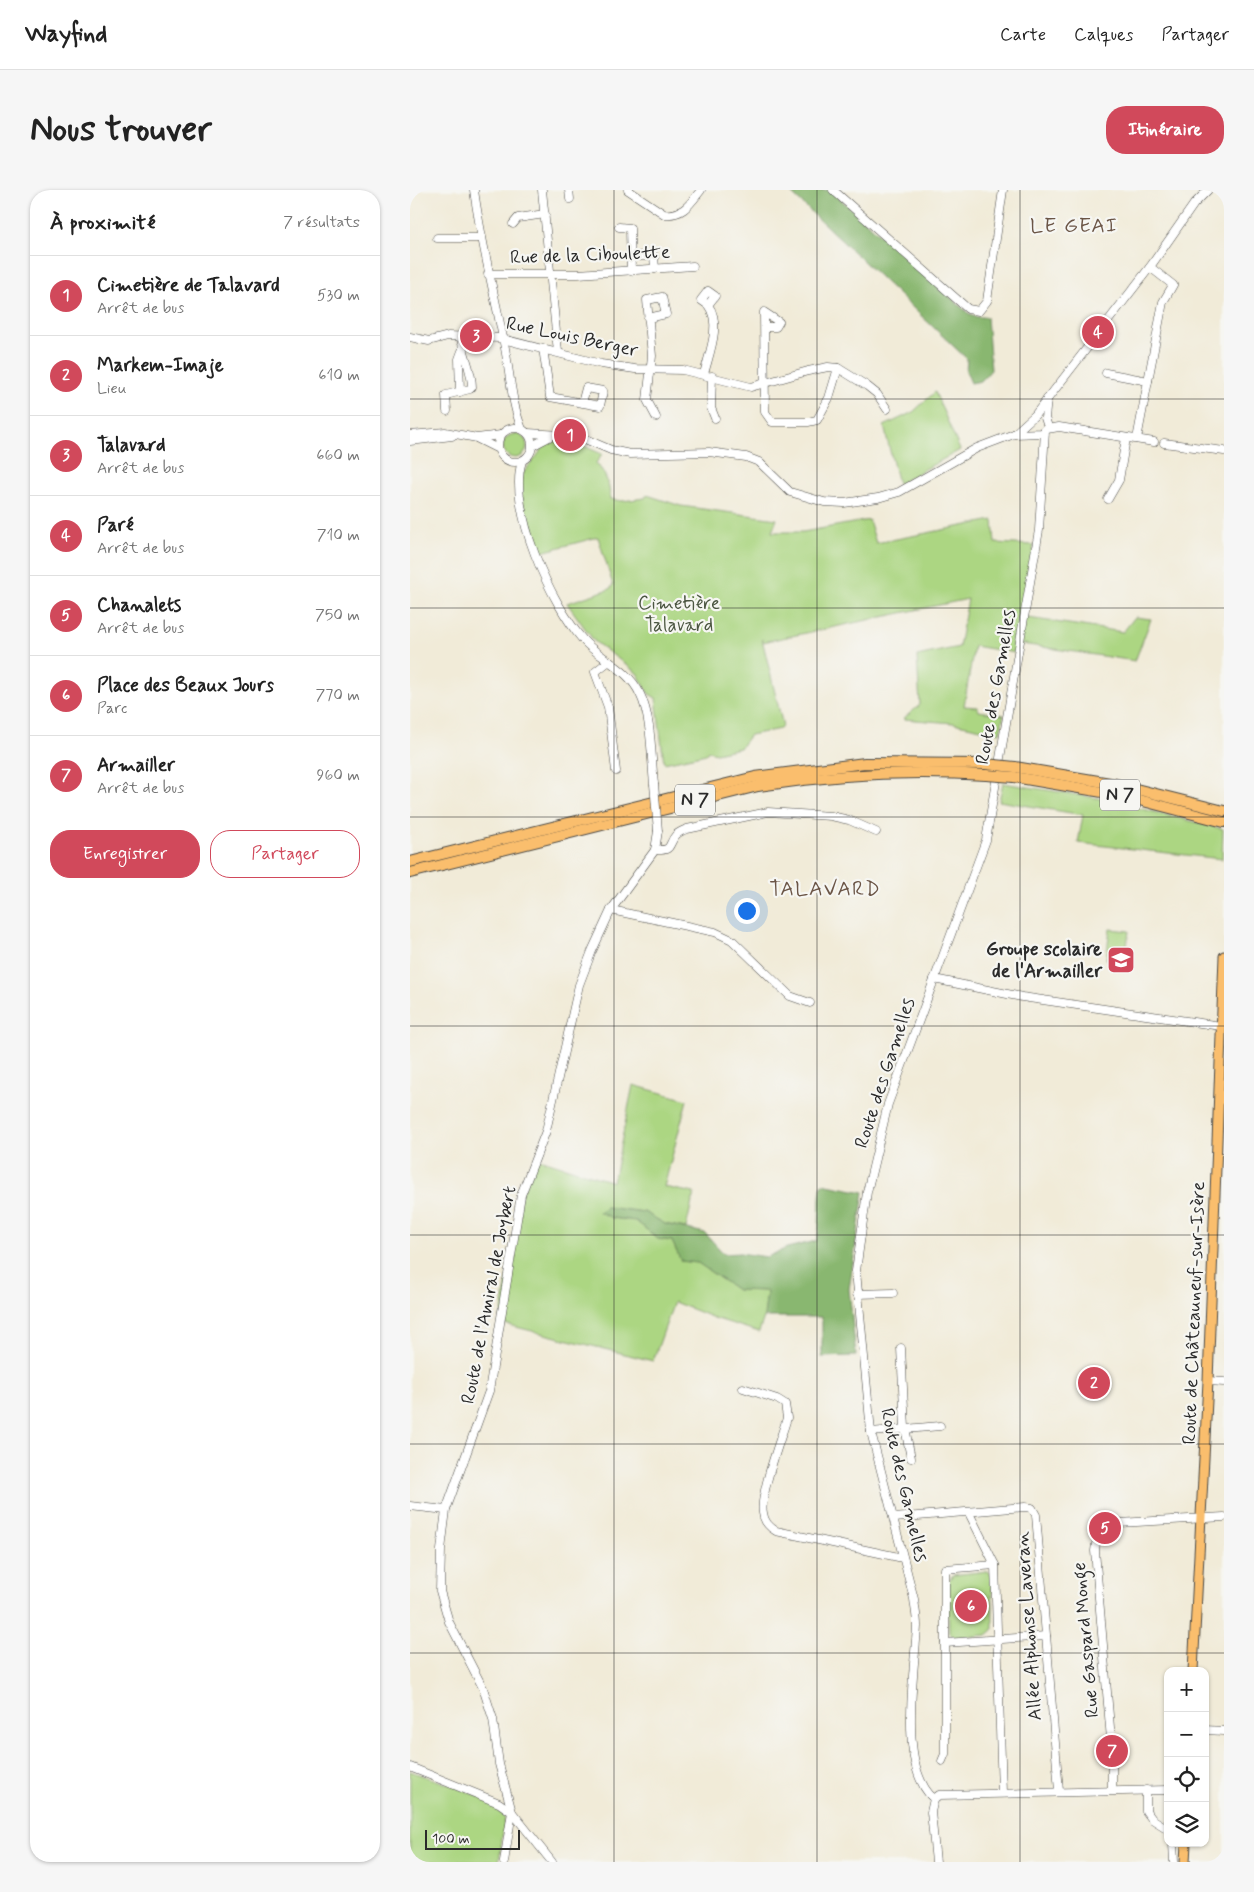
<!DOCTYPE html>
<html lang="fr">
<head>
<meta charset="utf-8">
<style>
	:root { --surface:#fff; --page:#f6f6f6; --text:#222; --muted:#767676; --line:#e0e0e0; --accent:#d1495b }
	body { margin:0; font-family:Mynerve,sans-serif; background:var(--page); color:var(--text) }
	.controls { position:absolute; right:15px; bottom:15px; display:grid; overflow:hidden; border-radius:10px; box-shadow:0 1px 4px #0004 }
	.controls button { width:45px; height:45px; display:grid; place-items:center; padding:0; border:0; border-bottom:1px solid var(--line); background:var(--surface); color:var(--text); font:25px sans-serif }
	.scale { position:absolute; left:15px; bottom:12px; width:95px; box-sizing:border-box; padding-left:5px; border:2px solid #2b2b2b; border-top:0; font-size:14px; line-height:18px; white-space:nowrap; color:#2b2b2b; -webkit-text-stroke:4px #f6f6f2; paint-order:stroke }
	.you { position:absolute; left:336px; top:720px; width:18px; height:18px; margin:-12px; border:4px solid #fff; border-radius:50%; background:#1a73e8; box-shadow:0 0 0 8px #1a73e833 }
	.badge { display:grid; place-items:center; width:32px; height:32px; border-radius:50%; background:var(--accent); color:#fff; font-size:16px; font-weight:700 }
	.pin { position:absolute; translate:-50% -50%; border:2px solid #fff; box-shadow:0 1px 5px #0006 }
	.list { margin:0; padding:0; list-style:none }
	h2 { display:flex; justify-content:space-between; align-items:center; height:65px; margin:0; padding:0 20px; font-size:21px }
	h2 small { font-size:16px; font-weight:400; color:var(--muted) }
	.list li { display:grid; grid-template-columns:32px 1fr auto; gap:15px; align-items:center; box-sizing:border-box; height:80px; padding:0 20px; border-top:1px solid var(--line) }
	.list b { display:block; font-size:19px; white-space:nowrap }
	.list p { margin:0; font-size:16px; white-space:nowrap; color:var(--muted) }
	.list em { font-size:16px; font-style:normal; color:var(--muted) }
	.actions { display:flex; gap:10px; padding:15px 20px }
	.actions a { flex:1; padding:11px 0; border:1px solid var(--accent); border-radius:20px; text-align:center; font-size:18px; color:var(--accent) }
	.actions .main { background:var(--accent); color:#fff }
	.icon { flex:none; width:28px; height:28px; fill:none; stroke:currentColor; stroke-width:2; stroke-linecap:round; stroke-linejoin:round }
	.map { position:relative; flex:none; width:814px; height:1672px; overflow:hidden; border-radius:20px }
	header { display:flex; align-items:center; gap:30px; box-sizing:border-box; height:70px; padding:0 25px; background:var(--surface); border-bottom:1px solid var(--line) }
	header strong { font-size:24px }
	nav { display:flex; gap:28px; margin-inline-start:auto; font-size:18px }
	.intro { display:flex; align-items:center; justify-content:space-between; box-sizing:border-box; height:120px; padding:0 30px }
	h1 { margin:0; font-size:35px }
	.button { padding:12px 22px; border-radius:20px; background:var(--accent); color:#fff; font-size:18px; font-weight:700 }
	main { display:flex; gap:30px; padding:0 30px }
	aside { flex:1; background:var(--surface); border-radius:20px; box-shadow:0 1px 4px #0004 }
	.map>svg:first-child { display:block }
	.green { fill:#acd682; stroke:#6c8056 }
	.forest { fill:#89b770; stroke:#5a714e }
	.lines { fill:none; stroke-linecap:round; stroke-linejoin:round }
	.minor-casing { stroke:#494845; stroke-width:9 }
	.major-casing { stroke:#494845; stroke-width:11 }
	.highway-casing { stroke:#494845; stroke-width:12 }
	.minor { stroke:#fff; stroke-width:8 }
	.major { stroke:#fabe6d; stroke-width:9 }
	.highway { stroke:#fabe6d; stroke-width:10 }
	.minor-bridge-casing { stroke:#494845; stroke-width:9; stroke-linecap:butt }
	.highway-bridge-casing { stroke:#494845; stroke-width:12; stroke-linecap:butt }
	.minor-bridge { stroke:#fff; stroke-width:8 }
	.highway-bridge { stroke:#fabe6d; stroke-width:10 }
	.grid { fill:none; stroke:#2b2b2b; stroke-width:1; stroke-opacity:0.55 }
	.labels { text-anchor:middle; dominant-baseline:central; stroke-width:4.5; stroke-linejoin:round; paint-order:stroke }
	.shield { fill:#f6f6f2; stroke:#686867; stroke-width:1 }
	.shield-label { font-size:18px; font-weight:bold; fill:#2b2b2b }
	.street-label { font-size:19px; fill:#2b2b2b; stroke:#f6f6f2 }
	.park-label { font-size:19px; fill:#4b5641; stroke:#f6f6f2 }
	.poi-label { font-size:19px; font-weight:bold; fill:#2b2b2b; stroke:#f6f6f2; text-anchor:end }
	.quarter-label { font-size:21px; letter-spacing:1px; fill:#6b5546; stroke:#f6f6f2 }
</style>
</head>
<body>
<header>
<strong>Wayfind</strong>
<nav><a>Carte</a><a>Calques</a><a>Partager</a></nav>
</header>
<div class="intro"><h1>Nous trouver</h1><a class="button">Itinéraire</a></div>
<main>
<aside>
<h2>À proximité<small>7 résultats</small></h2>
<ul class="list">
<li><span class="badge">1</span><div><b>Cimetière de Talavard</b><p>Arrêt de bus</p></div><em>530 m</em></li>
<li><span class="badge">2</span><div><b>Markem-Imaje</b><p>Lieu</p></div><em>610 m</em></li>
<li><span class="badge">3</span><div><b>Talavard</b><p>Arrêt de bus</p></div><em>660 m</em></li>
<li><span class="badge">4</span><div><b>Paré</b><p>Arrêt de bus</p></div><em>710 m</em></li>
<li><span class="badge">5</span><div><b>Chanalets</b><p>Arrêt de bus</p></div><em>750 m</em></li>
<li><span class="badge">6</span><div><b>Place des Beaux Jours</b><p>Parc</p></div><em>770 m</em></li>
<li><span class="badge">7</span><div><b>Armailler</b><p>Arrêt de bus</p></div><em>960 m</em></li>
</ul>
<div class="actions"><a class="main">Enregistrer</a><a>Partager</a></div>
</aside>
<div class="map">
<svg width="814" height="1672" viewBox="0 0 814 1672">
	<rect width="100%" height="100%" fill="#f6f6f2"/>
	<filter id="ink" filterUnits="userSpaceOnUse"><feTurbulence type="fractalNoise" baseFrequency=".02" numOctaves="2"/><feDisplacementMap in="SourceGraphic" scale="10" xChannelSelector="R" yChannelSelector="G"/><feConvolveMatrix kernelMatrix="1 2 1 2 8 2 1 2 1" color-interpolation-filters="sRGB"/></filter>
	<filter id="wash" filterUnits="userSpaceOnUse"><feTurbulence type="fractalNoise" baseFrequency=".0096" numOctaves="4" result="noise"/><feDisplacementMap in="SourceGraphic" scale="20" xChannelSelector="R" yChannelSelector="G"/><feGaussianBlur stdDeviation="1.12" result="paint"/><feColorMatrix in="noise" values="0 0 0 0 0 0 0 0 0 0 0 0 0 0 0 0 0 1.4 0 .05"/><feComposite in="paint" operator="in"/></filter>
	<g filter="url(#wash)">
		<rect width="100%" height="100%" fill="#f1ebd8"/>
		<!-- green -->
		<g class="green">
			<polygon points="525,202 550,260 488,294 474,236 503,222"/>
			<circle cx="105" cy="256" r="12"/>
			<path d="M145,251L167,253L192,264L186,273C196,284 200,295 200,309L212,311L235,308L237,305L271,316L367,329L362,342H393L459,330L466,353L583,330L585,353L624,355L611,427L713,442L725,427L741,429L725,471L612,454L605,463L564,456L554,516L567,517L569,521L594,525L590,543L543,533L493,529L510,515L507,466L549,457L558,409L353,452L352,449L373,536L370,539L340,545L330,558L306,563L298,561L296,564L254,573L246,508L239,504L227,483L184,451L157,413L200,399L203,395L188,347L128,363C122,343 109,312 111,291C112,282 118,277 123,271C131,262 132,254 145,251Z"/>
			<polygon points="593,593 687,608 813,639 812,669 668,653 673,625 589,611"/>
			<polygon points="700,739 719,741 715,772 696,769"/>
			<polygon points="223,895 277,910 254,997 284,1003 276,1038 255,1034 234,1022 196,1017 202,1028 226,1031 248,1049 262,1051 271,1071 288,1073 327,1100 357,1101 354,1127 349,1142 304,1128 264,1112 243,1171 90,1133 111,1005 126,968 203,992"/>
			<polygon points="577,1381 582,1386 583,1440 577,1445 544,1448 539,1442 538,1392 543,1385"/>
			<path d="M0,1581C26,1591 79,1604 95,1627L89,1672H0Z"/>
		</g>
		<!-- forest -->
		<g class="forest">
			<polygon points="378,0 420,0 558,123 567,127 577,127 581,180 571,191 561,193 556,181 557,169"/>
			<path d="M412,994L454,1002L439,1099L446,1166L412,1167V1127H354L357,1101L327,1100L288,1073L271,1071L262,1051L248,1049L226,1031L202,1028L189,1022L196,1017L234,1022L255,1034L295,1043L314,1064L330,1063L357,1067L377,1058L406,1051C412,1033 407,1014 412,994Z"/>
		</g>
	</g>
	<g filter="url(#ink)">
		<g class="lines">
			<defs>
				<g id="minor">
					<path d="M64,0C71,52 84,102 94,153C100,182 101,212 112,239"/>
					<polyline points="132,0 148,162"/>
					<polyline points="159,0 160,9"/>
					<path d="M218,0L254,24C273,26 280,14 291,0"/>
					<polyline points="423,0 558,119 569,121 577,111 593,0"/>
					<polyline points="103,34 108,28 135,24"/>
					<polyline points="209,37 220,38 221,81"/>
					<polyline points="27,48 71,48"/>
					<polyline points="221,66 244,66 245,79"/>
					<polyline points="78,84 168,84 283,76"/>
					<polyline points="238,128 256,124 252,107 237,110 242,166 237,210 246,227"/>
					<polyline points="355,137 366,137 369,132 354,122 355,222 362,232 398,232 407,230 419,208 428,178"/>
					<polyline points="0,147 19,151 38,146 89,148 191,174 225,179 273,180 341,197 398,181 418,177 428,178 457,196 467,204 477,219"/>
					<polyline points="133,158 140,207 190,216 193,201 176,198 172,213"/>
					<polyline points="696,183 738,191"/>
					<path d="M294,184C299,164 312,133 298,115L305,106L298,101L291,110L298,115"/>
					<polyline points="302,186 301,218 305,228"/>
					<polyline points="50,202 49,169 52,161"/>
					<path d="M37,221L36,205L60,199L62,197C62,179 52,163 51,146"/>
					<circle cx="105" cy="255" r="17"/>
					<polyline points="637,239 649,237 744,252"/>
					<polyline points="118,243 168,246 201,260 220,264 299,262 336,267 349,272 380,302 414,312 434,313 468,308 489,302 567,258 604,244 632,243 638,237 635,228 637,209"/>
					<polyline points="604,244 625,225 740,77 784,14 798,0"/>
					<polyline points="0,245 35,242 67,248 91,245"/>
					<polyline points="68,249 88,259"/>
					<polyline points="727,249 753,112 763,95 740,77"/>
					<polyline points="0,251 42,246"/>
					<polyline points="754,253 814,261"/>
					<polyline points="122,256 143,245"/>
					<path d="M112,271C97,317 141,414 173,450C191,470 218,478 230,504C242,528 241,567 244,594"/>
					<polyline points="698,309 709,290 716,248"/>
					<polyline points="199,471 185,482 198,517 206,581"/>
					<path d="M245,660C264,661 257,655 266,645C269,642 274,640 277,639L358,622L421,626L439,630L466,642"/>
					<polyline points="201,720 305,742 322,750 380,806 400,813"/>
					<polyline points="524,789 612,807 811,836"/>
					<polyline points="447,1104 483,1103"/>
					<polyline points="491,1158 495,1238 501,1268"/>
					<polyline points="798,1191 814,1192"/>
					<path d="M333,1198L367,1209L375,1214L377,1228C371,1248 349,1306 353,1323C354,1332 359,1337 366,1341L493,1368"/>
					<polyline points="461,1242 530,1236"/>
					<polyline points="0,1316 36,1320"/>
					<polyline points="559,1323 585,1375 592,1603"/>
					<polyline points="484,1328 615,1317 622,1318 626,1325 649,1601"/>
					<polyline points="535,1453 636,1446"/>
					<polyline points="795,1540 814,1541"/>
					<polyline points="532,1571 535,1564 535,1379 585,1375"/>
					<polyline points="0,1577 89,1613 102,1622 142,1672"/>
					<path d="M702,1600V1561L685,1361C686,1345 693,1336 709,1333L814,1327"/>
					<polyline points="736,1600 736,1621 742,1629 758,1639"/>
					<path d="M524,1609C487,1577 505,1481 507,1436C507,1427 505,1418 504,1409L461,1242L446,1081L457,1002L478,914L576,650L629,340L635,241"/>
					<polyline points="763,1653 764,1672"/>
					<polyline points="94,1672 102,1622 89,1574 83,1529 73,1498 39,1432 30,1401 31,1360 36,1320 79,1201 111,1005 136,941 169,795 182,761 201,720 245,660 248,641"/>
					<polyline points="526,1672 521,1622 524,1609 529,1605 758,1600"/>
				</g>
				<g id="major">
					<polyline points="783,1481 798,1191 814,766"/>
					<polyline points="775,1672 776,1653"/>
				</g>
				<g id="highway">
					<polyline points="605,577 706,594 814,621"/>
					<polyline points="604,587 710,605 814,632"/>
					<polyline points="0,672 345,587 455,573 575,574"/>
					<path d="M0,683L348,596C425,584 499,580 576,585"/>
				</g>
			</defs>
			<!-- minor casing -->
			<use href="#minor" class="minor-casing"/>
			<!-- major casing -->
			<use href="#major" class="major-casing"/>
			<!-- highway casing -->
			<use href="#highway" class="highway-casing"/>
			<!-- minor -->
			<use href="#minor" class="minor"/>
			<!-- major -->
			<use href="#major" class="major"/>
			<!-- highway -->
			<use href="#highway" class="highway"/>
			<defs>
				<polyline id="minor-bridge" points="244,594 248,641"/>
				<g id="highway-bridge">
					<polyline points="575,574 605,577"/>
					<polyline points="576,585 604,587"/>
				</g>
			</defs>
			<!-- minor-bridge casing -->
			<use href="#minor-bridge" class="minor-bridge-casing"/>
			<!-- highway-bridge casing -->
			<use href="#highway-bridge" class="highway-bridge-casing"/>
			<!-- minor-bridge -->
			<use href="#minor-bridge" class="minor-bridge"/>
			<!-- highway-bridge -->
			<use href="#highway-bridge" class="highway-bridge"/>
		</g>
	</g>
	<!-- grid -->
	<path class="grid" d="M204,0V1672M407,0V1672M610,0V1672M0,209H814M0,418H814M0,627H814M0,836H814M0,1045H814M0,1254H814M0,1463H814"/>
	<!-- icons -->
	<defs>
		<symbol id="school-square" viewBox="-11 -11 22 22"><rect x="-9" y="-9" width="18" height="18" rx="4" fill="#d1495b" stroke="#f6f6f2"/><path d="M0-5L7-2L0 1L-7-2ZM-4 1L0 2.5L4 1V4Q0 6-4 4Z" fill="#fff"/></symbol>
	</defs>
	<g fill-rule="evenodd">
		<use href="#school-square" x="695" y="754" width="32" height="32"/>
	</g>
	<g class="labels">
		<!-- shield labels -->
		<g class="shield">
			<rect x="690" y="589.5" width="40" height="31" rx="4"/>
			<rect x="265" y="594.5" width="40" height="31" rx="4"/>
		</g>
		<g class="shield-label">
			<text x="710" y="605">N 7</text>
			<text x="285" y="610">N 7</text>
		</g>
		<!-- street labels -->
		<g class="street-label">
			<text transform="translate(180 65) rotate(-2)">Rue de la Ciboulette</text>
			<text transform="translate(162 147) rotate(12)">Rue Louis Berger</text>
			<text transform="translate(586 497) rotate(-80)">Route des Gamelles</text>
			<text transform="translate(475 883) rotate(-72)">Route des Gamelles</text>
			<text transform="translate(79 1105) rotate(-79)">Route de l'Amiral de Joybert</text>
			<text transform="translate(784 1123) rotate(-88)">Route de Châteauneuf-sur-Isère</text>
			<text transform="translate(494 1295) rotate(77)">Route des Gamelles</text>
			<text transform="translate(619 1436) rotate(-94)">Allée Alphonse Laveran</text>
			<text transform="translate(676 1450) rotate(-95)">Rue Gaspard Monge</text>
		</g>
		<!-- park labels -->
		<g class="park-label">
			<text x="269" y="413">Cimetière<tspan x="269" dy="22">Talavard</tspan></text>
		</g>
		<!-- poi labels -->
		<g class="poi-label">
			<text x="692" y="759">Groupe scolaire<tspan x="692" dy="22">de l'Armailler</tspan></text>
		</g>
		<!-- quarter labels -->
		<g class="quarter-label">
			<text x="664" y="36">LE GEAI</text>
			<text x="415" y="699">TALAVARD</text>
		</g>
	</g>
</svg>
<div class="controls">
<button>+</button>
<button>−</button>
<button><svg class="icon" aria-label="locate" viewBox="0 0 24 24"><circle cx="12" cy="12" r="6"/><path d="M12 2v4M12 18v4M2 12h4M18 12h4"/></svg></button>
<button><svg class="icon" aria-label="layers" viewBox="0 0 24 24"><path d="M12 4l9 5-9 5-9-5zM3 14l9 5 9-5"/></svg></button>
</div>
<div class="scale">100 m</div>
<div class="you"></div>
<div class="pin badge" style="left:160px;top:245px">1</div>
<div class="pin badge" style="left:684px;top:1193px">2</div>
<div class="pin badge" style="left:66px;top:146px">3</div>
<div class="pin badge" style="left:688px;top:142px">4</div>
<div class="pin badge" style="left:695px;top:1338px">5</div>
<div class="pin badge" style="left:561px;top:1416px">6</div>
<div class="pin badge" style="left:702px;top:1561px">7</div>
</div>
</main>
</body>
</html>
